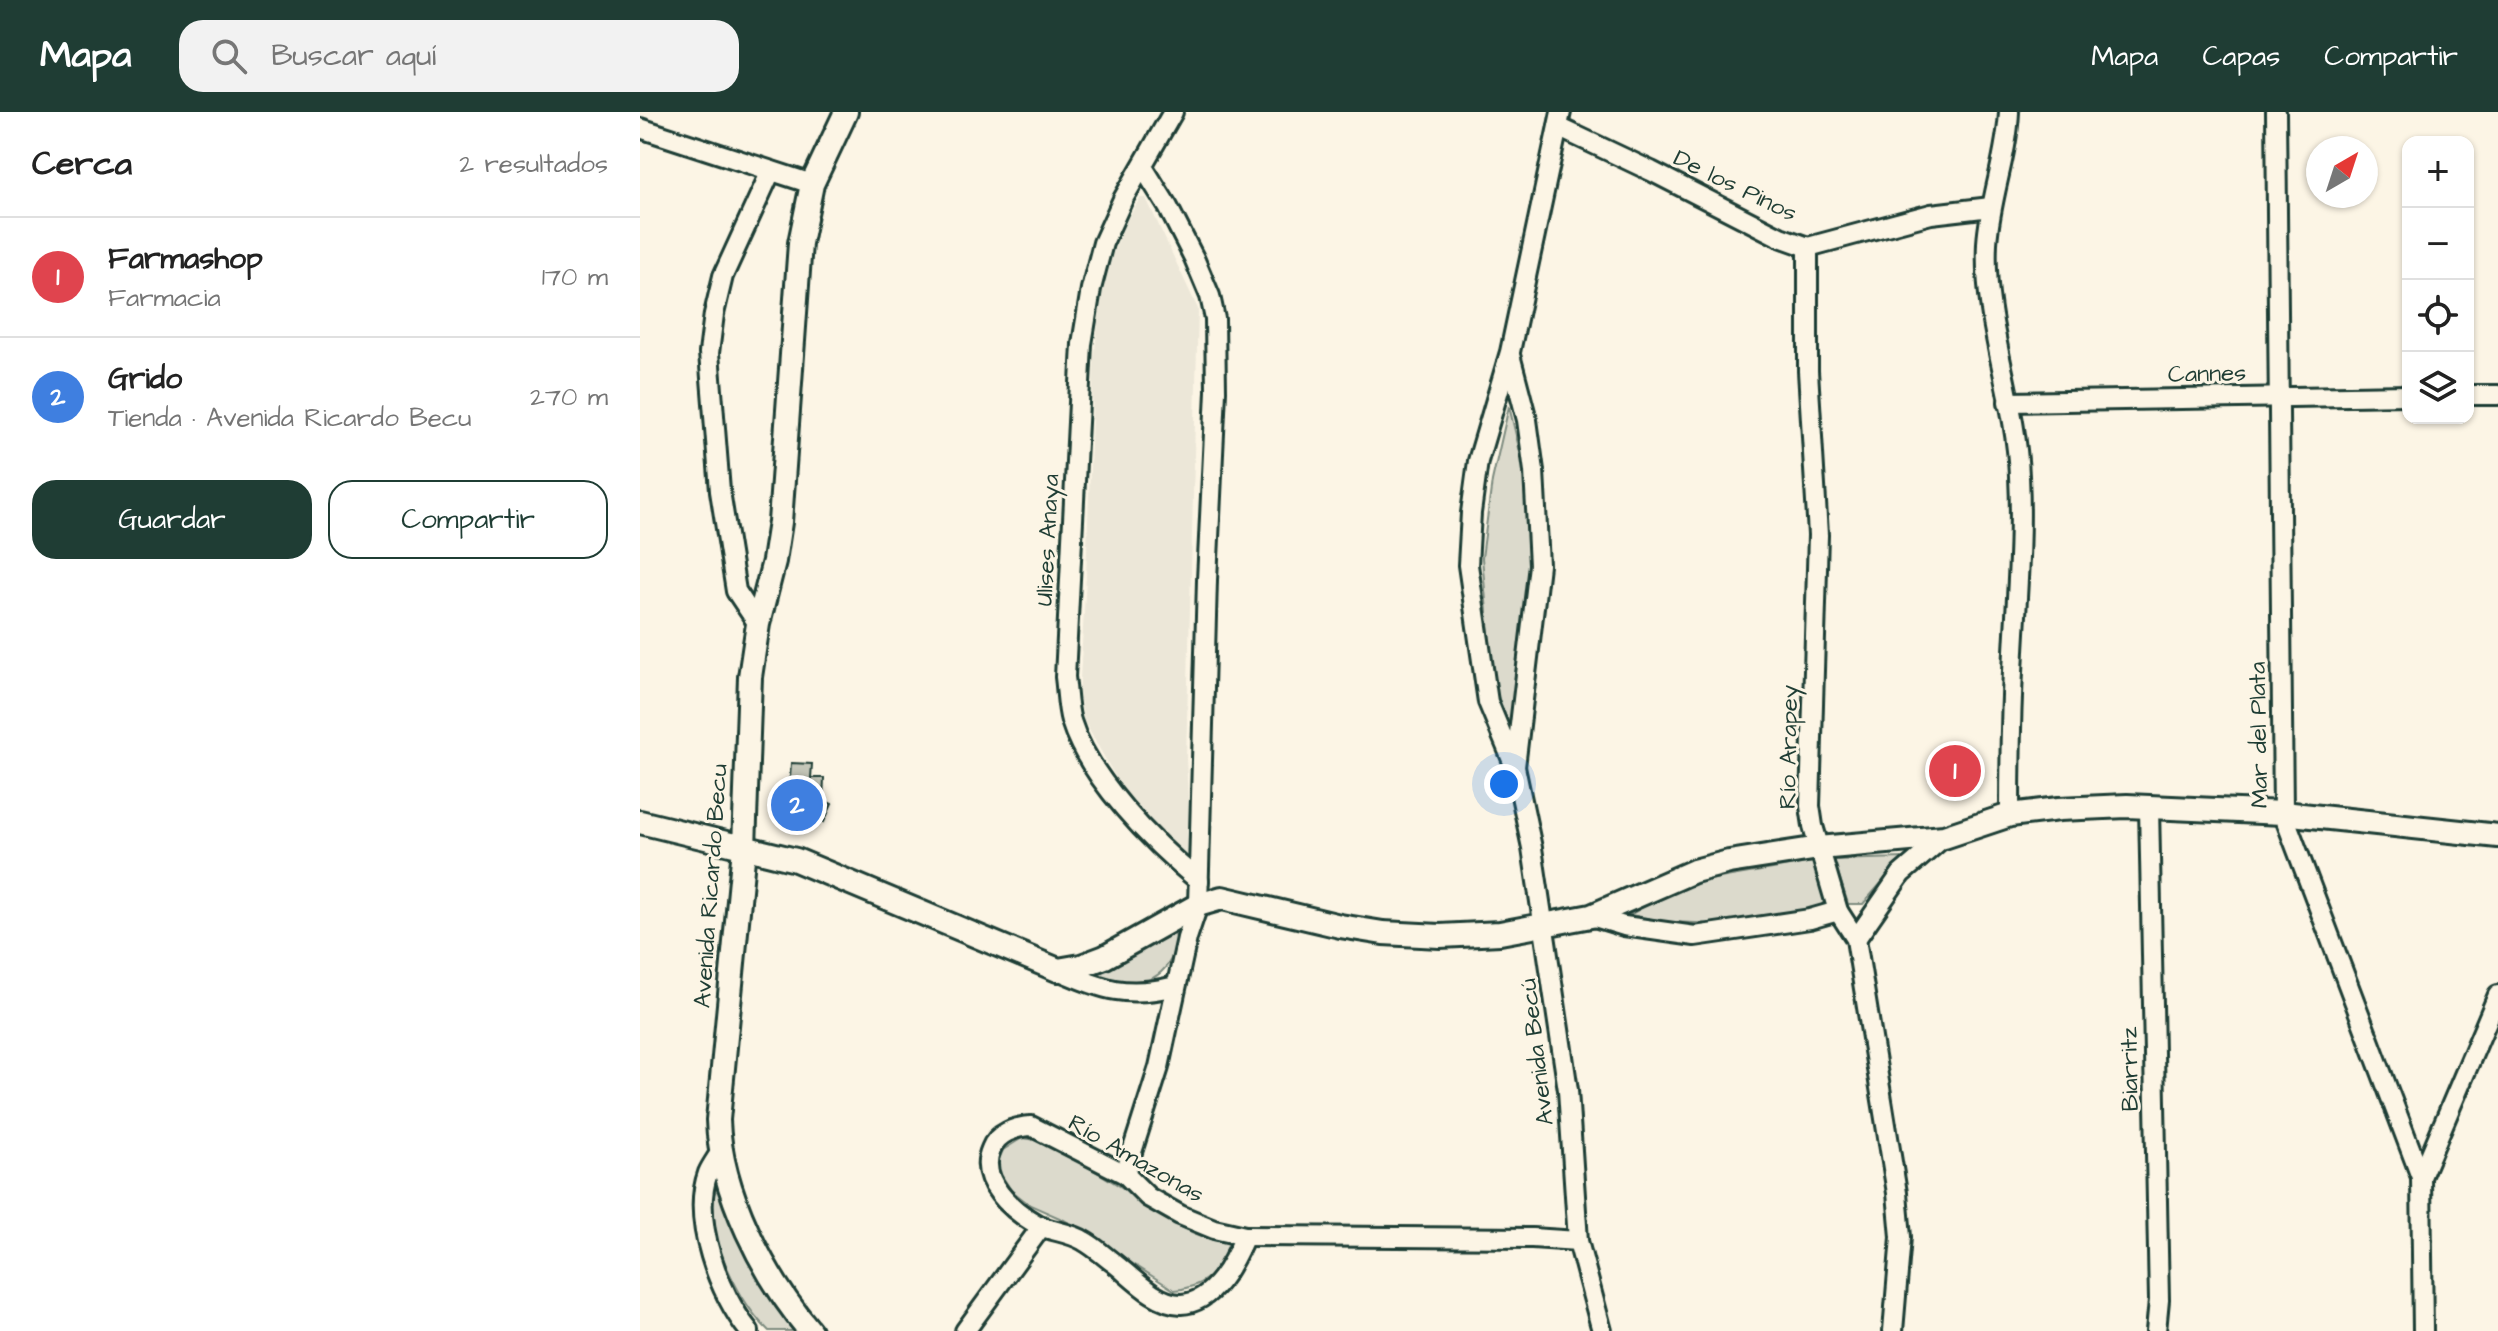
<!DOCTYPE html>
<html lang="es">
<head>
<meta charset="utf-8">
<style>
	:root { --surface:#fff; --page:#f2f2f2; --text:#222; --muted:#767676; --line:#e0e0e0; --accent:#1f3d34 }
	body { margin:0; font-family:"Architects Daughter",sans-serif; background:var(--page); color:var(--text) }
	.controls { position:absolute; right:24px; top:24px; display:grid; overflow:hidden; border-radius:16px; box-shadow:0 2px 6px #0004 }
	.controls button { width:72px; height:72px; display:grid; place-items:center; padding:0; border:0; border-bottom:2px solid var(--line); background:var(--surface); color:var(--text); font:40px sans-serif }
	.compass { position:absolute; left:1666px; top:24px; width:72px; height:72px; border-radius:50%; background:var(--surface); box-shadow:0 2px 6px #0004; rotate:39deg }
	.you { position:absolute; left:864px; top:672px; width:28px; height:28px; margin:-20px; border:6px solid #fff; border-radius:50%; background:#1a73e8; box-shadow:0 0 0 12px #1a73e833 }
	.badge { display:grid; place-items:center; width:52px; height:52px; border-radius:50%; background:var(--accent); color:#fff; font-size:26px; font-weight:700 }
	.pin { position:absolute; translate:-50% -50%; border:4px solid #fff; box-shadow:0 2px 8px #0006 }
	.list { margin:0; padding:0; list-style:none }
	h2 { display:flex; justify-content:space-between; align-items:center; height:104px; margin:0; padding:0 32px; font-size:34px }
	h2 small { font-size:26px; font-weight:400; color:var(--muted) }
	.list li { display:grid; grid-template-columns:52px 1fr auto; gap:24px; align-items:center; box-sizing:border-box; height:120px; padding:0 32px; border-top:2px solid var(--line) }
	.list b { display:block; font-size:30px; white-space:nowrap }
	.list p { margin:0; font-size:26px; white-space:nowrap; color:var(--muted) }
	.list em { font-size:26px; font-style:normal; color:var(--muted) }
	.actions { display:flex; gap:16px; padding:24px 32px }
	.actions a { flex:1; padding:18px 0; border:2px solid var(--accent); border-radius:24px; text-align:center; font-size:28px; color:var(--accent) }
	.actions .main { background:var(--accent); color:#fff }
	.icon { flex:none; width:44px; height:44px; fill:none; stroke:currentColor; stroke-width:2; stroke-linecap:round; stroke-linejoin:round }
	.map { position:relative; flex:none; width:1858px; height:1219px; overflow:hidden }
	header { display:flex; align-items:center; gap:48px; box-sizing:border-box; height:112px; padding:0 40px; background:var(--accent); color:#fff }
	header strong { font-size:38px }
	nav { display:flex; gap:44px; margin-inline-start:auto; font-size:28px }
	.search { width:560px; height:72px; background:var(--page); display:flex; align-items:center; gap:20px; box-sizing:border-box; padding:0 28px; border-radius:24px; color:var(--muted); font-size:30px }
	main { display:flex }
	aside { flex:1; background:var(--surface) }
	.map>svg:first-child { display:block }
	.built { fill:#ece7d8 }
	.green { fill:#dcdacc; stroke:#7e8c80; stroke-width:2 }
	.building { fill:#c5c7b9; stroke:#1f3d34; stroke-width:2 }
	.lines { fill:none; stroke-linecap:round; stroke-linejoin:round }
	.minor-casing { stroke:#1f3d34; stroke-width:24 }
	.tertiary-casing { stroke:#1f3d34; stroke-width:28 }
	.minor { stroke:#fcf5e5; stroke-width:18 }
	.tertiary { stroke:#fcf5e5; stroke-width:22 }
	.labels { text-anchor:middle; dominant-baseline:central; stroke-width:6; stroke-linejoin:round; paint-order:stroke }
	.street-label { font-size:24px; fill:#1f3d34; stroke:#fcf5e5 }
</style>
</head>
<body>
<header>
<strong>Mapa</strong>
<div class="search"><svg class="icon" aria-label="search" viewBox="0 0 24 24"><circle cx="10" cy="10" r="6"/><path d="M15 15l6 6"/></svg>Buscar aquí</div>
<nav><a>Mapa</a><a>Capas</a><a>Compartir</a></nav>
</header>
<main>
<aside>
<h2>Cerca<small>2 resultados</small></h2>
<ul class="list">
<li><span class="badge" style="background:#e0444e">1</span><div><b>Farmashop</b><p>Farmacia</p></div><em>170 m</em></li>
<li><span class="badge" style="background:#3f7fe0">2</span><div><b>Grido</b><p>Tienda · Avenida Ricardo Becu</p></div><em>270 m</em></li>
</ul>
<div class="actions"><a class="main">Guardar</a><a>Compartir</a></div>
</aside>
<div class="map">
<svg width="1858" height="1219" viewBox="0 0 1858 1219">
	<rect width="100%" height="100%" fill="#fcf5e5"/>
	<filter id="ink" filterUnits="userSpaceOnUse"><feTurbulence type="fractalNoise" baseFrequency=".0125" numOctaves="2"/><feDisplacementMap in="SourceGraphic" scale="16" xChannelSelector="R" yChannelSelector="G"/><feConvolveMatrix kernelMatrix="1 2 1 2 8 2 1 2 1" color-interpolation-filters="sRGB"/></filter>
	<g filter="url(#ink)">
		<!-- built -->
		<polygon class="built" points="500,86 506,86 558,197 546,647 551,738 543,745 480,673 444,609 439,583 446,465 454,248 460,193 471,146 486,110"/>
		<!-- green -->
		<g class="green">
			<polygon points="869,294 884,357 890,436 871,619 854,574 842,446 852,369"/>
			<polygon points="1263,746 1223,792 1208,792 1194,748"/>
			<polygon points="1173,750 1187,785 1178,798 1082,812 1029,810 990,803 1025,782 1068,768"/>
			<path d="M535,822C538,831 536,838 531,847C515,877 486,873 457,865C462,856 522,826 535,822Z"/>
			<path d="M382,1026C398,1027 408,1033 422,1040C444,1052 466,1065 486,1078C521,1102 545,1124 588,1131L591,1137C573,1162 566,1175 534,1178L424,1108L390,1093L371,1078L358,1058L359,1047L363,1038Z"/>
			<path d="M80,1072L120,1166L153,1219H129C101,1193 68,1128 72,1088C73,1082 77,1077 80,1072Z"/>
		</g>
		<!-- building -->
		<g class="building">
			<polygon points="1322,635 1324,653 1321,663 1302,676 1299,637"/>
			<polygon points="151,651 172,652 171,666 184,666 183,688 192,692 184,710 152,691 149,682"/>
		</g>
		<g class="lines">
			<defs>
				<g id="minor">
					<path d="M533,0L483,87L463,131L451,177L442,232L425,565C427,579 427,595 431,609C449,667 513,731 559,769"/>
					<polyline points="921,0 870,240 838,349 831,401 828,453 848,590 875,655 892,736 928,978 938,1129 962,1219"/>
					<path d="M1369,0C1367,45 1350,86 1347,131C1343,211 1376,285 1379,364C1382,423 1377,481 1374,539C1371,594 1370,648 1370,703"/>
					<polyline points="1636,0 1643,701 1781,1065 1783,1219"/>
					<polyline points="918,15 1011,59 1140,125 1168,135 1291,102 1351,95"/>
					<polyline points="0,16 172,72"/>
					<polyline points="1168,135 1168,259 1178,423 1170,694 1173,714 1198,799 1216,827 1257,1081 1261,1125 1253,1219"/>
					<polyline points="870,243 887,308 894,359 899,453 875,655"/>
					<polyline points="1828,283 1858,283"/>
					<polyline points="1368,290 1768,283"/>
					<polyline points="118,512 96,479 80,379 69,241 74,202 83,164 131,59"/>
					<polyline points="1509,695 1519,1188 1516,1219"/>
					<polyline points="951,804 984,814 1055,824 1170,807 1198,799"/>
					<polyline points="1216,827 1261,762 1304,725"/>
					<path d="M418,858C463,878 487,886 536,874"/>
					<path d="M391,1014L485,1062L508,1085L540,1103L574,1117L605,1124C594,1149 574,1191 541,1192C516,1192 492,1165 474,1151C464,1144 455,1135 444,1129C430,1120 413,1120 398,1113C373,1099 337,1069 351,1037C357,1021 375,1015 391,1014Z"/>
					<path d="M81,1039C77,1046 71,1054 68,1061C51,1108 79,1182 109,1219"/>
					<polyline points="485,1062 519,955 547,826 558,793 567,468 576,279 575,207 570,184 554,146 528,95 503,55"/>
					<polyline points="1781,1065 1858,883"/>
					<polyline points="605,1124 892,1126 938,1129"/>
					<polyline points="325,1219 402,1114"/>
				</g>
				<g id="tertiary">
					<polyline points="0,710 156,748 418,858 441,854 465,845 558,793 582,786 700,814 743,821 800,824 860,821 951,804 1054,759 1089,750 1179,736 1304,725 1370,703 1419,697 1487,694 1643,701 1858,724"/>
					<path d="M170,1219C124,1165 80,1079 78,1008L104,736L110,565L118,512L134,449L140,410L160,131L172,72L206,0"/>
				</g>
			</defs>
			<!-- minor casing -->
			<use href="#minor" class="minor-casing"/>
			<!-- tertiary casing -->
			<use href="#tertiary" class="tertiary-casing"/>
			<!-- minor -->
			<use href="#minor" class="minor"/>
			<!-- tertiary -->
			<use href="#tertiary" class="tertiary"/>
		</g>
	</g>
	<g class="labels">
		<!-- street labels -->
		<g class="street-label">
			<text transform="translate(1095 74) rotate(26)">De los Pinos</text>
			<text transform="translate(1567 262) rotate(-1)">Cannes</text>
			<text transform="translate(408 428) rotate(-87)">Ulises Anaya</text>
			<text transform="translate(1619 623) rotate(-91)">Mar del Plata</text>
			<text transform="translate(1149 635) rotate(-89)">Río Arapey</text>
			<text transform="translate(71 774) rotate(-86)">Avenida Ricardo Becu</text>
			<text transform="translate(897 940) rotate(-97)">Avenida Becú</text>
			<text transform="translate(1490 957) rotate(-91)">Biarritz</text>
			<text transform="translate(496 1047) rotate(30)">Río Amazonas</text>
		</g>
	</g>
</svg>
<div class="controls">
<button>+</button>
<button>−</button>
<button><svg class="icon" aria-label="locate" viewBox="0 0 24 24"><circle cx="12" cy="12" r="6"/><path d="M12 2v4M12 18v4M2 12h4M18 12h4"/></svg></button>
<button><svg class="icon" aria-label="layers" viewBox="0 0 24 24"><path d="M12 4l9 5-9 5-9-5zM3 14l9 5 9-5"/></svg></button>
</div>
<svg class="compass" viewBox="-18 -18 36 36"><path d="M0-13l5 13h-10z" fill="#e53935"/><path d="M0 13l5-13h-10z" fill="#767676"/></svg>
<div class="you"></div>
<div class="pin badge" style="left:1315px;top:659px;background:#e0444e">1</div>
<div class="pin badge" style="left:157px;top:693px;background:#3f7fe0">2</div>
</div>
</main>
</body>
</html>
